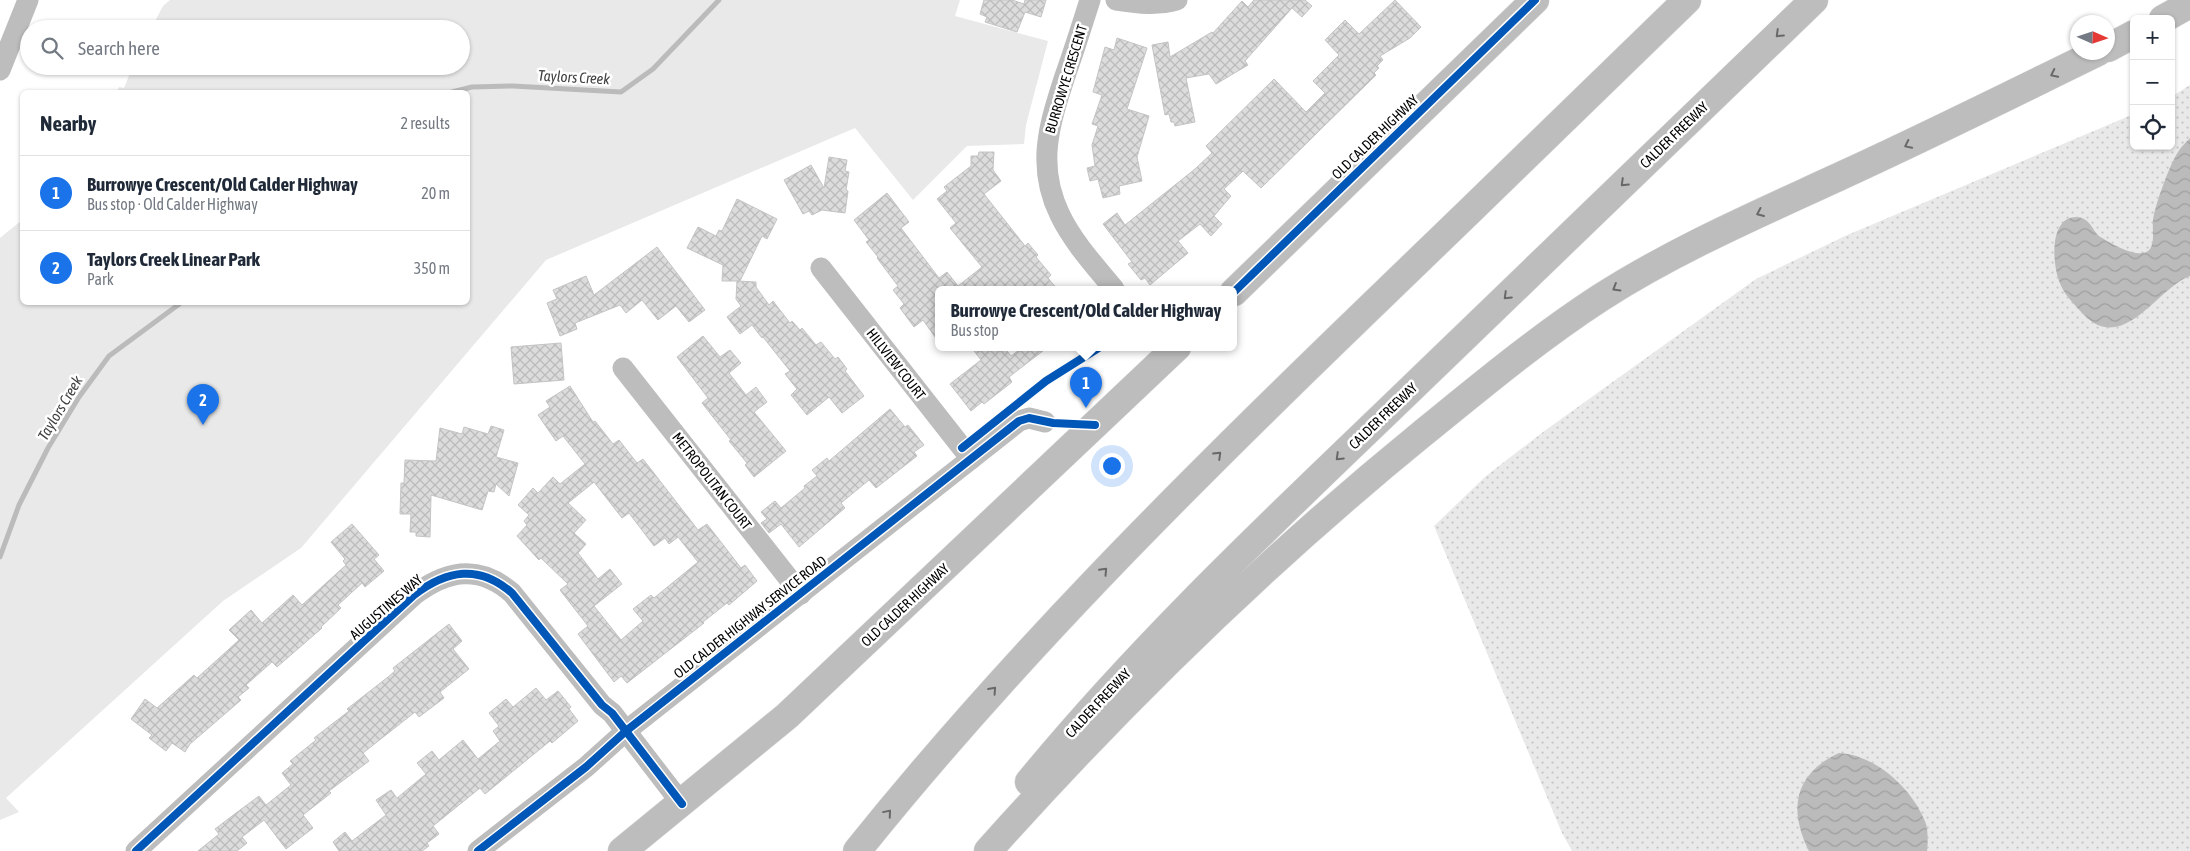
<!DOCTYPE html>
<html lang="en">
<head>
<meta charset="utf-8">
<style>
	:root { --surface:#fff; --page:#f2f2f3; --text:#1f2937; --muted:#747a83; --line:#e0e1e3; --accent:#1a73e8 }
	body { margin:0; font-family:"Asap Condensed",sans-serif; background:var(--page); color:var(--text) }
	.controls { position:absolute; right:15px; top:15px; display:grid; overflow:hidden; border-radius:8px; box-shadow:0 1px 4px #0004 }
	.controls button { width:45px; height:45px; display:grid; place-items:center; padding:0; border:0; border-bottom:1px solid var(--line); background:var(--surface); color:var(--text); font:25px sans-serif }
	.compass { position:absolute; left:2070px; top:15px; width:45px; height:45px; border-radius:50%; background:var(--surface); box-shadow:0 1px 4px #0004; rotate:93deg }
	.you { position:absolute; left:1111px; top:465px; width:18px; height:18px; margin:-12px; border:4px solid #fff; border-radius:50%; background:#1a73e8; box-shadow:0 0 0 8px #1a73e833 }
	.badge { display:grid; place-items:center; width:32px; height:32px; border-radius:50%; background:var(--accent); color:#fff; font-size:16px; font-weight:700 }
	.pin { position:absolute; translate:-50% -41px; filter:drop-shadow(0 1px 2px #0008) }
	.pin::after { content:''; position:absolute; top:26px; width:18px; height:15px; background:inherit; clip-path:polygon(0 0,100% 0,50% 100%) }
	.popup { position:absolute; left:935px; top:286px; width:302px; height:65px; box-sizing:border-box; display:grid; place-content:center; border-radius:8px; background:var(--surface); filter:drop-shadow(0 1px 4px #0005); font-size:16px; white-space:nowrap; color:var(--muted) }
	.popup b { font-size:19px; color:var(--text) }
	.popup::after { content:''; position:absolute; left:50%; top:100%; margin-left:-10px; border:10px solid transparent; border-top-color:var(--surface) }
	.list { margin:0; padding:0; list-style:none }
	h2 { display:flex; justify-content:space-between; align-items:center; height:65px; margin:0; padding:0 20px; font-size:21px }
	h2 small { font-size:16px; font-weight:400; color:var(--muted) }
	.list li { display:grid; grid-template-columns:32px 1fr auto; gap:15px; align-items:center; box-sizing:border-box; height:75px; padding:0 20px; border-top:1px solid var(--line) }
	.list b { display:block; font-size:19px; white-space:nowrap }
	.list p { margin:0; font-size:16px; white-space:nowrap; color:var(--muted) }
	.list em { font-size:16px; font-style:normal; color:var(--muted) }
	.icon { flex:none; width:28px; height:28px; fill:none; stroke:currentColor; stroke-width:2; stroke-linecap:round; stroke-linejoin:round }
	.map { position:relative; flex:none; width:2190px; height:851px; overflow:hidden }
	.search { position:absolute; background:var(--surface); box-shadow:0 1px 4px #0004; left:20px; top:20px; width:450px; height:55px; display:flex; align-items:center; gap:12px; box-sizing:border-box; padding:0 18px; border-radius:28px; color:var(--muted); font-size:19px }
	.panel { position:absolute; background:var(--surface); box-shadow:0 1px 4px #0004; left:20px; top:90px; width:450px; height:215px; border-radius:8px }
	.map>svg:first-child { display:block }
	.grass { fill:url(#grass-dots) }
	.park { fill:#e9e9e9 }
	.water { fill:url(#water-waves) }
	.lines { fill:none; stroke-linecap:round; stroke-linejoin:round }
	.stream { stroke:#bbb; stroke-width:5 }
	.building { fill:url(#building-cross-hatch); stroke:#c4c4c4; fill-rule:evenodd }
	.major-casing { stroke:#dbdbdb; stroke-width:29 }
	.highway-casing { stroke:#dbdbdb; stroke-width:29 }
	.minor { stroke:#bdbdbd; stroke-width:21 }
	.major { stroke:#bdbdbd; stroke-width:28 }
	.highway { stroke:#bdbdbd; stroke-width:28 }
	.cycleway-casing { stroke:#fff; stroke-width:11 }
	.cycleway { stroke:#0057b8; stroke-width:8 }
	.oneway { stroke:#686868 }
	.labels { text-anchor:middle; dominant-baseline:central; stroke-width:5; stroke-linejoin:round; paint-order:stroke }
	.street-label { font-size:14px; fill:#000; stroke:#fff }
	.water-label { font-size:15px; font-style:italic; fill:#3f3f3f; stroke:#fff }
</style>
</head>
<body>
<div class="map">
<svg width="2190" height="851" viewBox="0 0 2190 851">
	<defs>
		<pattern id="grass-dots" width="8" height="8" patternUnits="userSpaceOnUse" patternTransform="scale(1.25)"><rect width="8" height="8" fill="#e9e9e9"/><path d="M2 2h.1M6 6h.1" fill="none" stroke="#c6c6c6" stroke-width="1.8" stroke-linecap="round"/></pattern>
		<pattern id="water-waves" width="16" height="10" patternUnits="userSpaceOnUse" patternTransform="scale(1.25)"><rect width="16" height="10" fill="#bbb"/><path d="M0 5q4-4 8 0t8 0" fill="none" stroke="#9f9f9f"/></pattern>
		<pattern id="building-cross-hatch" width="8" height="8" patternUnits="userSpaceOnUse" patternTransform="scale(1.25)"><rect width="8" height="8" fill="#dcdcdc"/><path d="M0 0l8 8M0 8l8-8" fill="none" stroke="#bbb"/></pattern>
	</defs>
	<rect width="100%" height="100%" fill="#fff"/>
	<!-- grass -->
	<polygon class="grass" points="2190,85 2190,851 1572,851 1562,833 1434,526 1486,476 1543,432 1756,279 1845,236 2134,114 2134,146 2171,146 2171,97"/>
	<!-- park -->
	<polygon class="park" points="170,0 960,0 955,16 1048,41 1026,125 1024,144 967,146 913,200 855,128 546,260 301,548 223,601 6,798 19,812 0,820 0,238 22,220 22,302 468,302 468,92 117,92 119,87 124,88 133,66 461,66 461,29 151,29 163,6"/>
	<!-- water -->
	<g class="water">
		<path d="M2190,138V276C2157,288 2123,356 2083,314C2074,304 2064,295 2059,281C2054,267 2051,238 2061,225C2066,217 2079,214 2087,221C2092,225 2094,232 2099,236C2108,242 2141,262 2150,249C2155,242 2152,229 2153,220C2155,205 2170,164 2178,152C2181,147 2186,142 2190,138Z"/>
		<path d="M1839,753C1876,755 1913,789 1926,824C1928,831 1928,843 1927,851H1809C1788,809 1794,774 1839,753Z"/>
	</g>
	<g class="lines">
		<!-- stream -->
		<g class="stream">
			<polyline points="452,92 472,87 513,86 621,92 653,69 719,0"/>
			<polyline points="0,557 19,505 48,448 79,397 109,356 182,302"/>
		</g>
	</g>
	<!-- building -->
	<g class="building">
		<polygon points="984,0 1012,0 1024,4 1025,0 1046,0 1041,17 1025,12 1017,32 985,22 987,17 980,14"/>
		<polygon points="1254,0 1305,0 1312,6 1302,17 1292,8 1245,61 1248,65 1216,84 1209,74 1186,78 1195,122 1175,126 1174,122 1171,122 1169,114 1165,115 1152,45 1168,42 1170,57 1212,32 1213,33 1242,1 1248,7"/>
		<polygon points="1395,0 1421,27 1410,38 1380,56 1383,60 1377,66 1379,68 1374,73 1376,75 1261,188 1243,171 1224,189 1231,196 1214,216 1222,224 1211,236 1200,224 1178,241 1188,253 1150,285 1145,278 1141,280 1128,264 1132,262 1103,224 1117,213 1125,225 1195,169 1212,153 1206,146 1274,79 1306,112 1325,93 1313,81 1339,55 1325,40 1345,20 1359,34"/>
		<polygon points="1117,38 1147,48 1127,109 1149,116 1137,157 1142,181 1119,186 1120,194 1103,198 1098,179 1090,181 1087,168 1095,166 1092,145 1098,126 1092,124 1102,95 1093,92 1105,47 1114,50"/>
		<polygon points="979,152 994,152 993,170 1001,181 984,194 1025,246 1028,243 1038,255 1036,257 1051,275 1048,278 1057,289 938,289 938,341 923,320 914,327 900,308 904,304 893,290 898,286 877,258 878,257 866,242 869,240 854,220 887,193 909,222 901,228 939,278 947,272 958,286 982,267 950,228 956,223 937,199 947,191 944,187 971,166 971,156 978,156"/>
		<polygon points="829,157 847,160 845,171 849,172 846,190 848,191 845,213 822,210 812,215 809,211 803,214 784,180 811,165 824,188"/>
		<polygon points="737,199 777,219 767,239 762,236 740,281 722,281 723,265 687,248 698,227 716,236 719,230 722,231"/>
		<polygon points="657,247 705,310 689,322 676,306 658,320 642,300 626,313 620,305 575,323 577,329 560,336 547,303 557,299 553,290 586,276 594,295"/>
		<polygon points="737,281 756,282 756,287 769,305 773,301 790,323 792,321 800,330 802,328 816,345 821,342 835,359 838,357 847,369 845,371 864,396 842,413 829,397 807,415 791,395 797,389 785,374 790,371 763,337 762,338 752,325 740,334 727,317 741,306 736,299"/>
		<polygon points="703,336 720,357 730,350 741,363 729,373 746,395 756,387 767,402 754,412 786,451 754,477 745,465 747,463 729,441 731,440 702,403 708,398 677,357"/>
		<polygon points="561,343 564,380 514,384 511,347"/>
		<polygon points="971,347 1004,347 1011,356 1023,347 1048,347 1009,377 1012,382 984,404 982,402 971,411 950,384 981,360"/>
		<path d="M570,386L593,422L595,421L613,444L619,440L637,463L643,459L698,530L707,524L741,568L745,565L757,581L729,605L727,603L703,622L704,623L627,683L621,676L614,682L578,634L588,626L560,590L568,584L541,558L539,560L517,536L527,525L524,521L529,515L518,505L533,488L538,493L553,477L560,484L585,464L563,436L556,441L538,415L550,407L546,401ZM594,482L622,518L629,513L654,546L665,538L669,544L678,537L698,562L654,598L651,595L633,609L643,621L621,640L594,606L622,584L610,569L598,579L578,553L586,544L574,533L586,520L568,503Z"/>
		<polygon points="890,409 905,427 908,425 924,445 914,452 917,456 876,488 869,480 841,503 845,508 799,547 781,524 769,533 761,523 767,519 761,512 775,501 781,508 805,488 804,486 817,476 812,470 827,458 829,461"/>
		<polygon points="491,426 504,430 496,457 518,463 509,496 496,484 494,492 488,491 482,510 431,495 430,537 416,536 416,532 410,532 411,514 400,514 401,483 404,483 405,460 436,461 440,428 462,434 464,427 488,434"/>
		<polygon points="352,524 379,555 374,559 384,571 365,587 362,583 338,605 341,608 321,627 322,628 277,667 272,662 246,685 249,688 238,697 241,700 190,744 185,752 172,743 166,751 149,738 152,735 131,719 145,699 157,708 194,675 197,678 239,640 229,630 251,610 262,623 293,595 302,605 346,565 343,561 345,559 331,542"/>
		<polygon points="449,624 462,641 453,649 469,669 440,692 444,698 419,717 415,712 363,753 369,761 329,791 331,793 303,815 313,828 286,849 264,820 242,837 247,843 237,851 198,851 219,834 215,829 236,813 259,796 266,805 291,785 282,773 293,764 290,761 316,740 314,738 349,711 347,709 388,677 395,671 393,668"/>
		<polygon points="536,688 546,700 558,691 571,707 569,709 578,721 552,743 550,741 485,794 480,788 433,826 439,834 427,843 429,846 422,851 339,851 333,842 345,832 352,841 386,815 376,800 391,790 397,798 426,774 417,763 432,751 439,760 463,740 478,759 500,741 493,731 499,726 489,713 506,699 513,707"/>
	</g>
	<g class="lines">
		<defs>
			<g id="major">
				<polyline points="1234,292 1535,0"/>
				<polyline points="622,851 787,716 1177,347"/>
			</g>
			<g id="highway">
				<polyline points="2163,19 2190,4"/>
				<polyline points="2108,48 2134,34"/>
				<path d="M1029,782C1138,649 1265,529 1389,410C1530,273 1672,137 1814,0"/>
				<path d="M857,851C1011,659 1184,487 1361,316C1470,211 1579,105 1687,0"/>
				<path d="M988,851C1122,701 1267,560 1423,433C1481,386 1537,339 1600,298C1678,248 1763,212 1847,173C1932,134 2014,93 2098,52"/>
			</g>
		</defs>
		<!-- major casing -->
		<use href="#major" class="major-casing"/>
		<!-- highway casing -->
		<use href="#highway" class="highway-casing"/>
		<!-- minor -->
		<g class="minor">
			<path d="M1090,0C1082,25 1074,51 1065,76C1049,125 1036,166 1060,215C1073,242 1095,266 1114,289"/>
			<path d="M1116,0C1137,3 1156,6 1177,0"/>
			<polyline points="0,70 28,0"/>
			<polyline points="821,268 971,459"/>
			<polyline points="623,368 801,594"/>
			<path d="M136,851L414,595C447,570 479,564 512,593L602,705L612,713L682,804"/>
			<polyline points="478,851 586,767 626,731 1019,421 1029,418 1045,422"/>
		</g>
		<!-- major -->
		<use href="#major" class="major"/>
		<!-- highway -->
		<use href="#highway" class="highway"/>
		<defs>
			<g id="cycleway">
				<polyline points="1234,292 1535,0"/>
				<polyline points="962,448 1046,381 1100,347"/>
				<path d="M136,851L414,595C447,570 479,564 512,593L602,705L612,713L682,804"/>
				<polyline points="478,851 586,767 626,731 1019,421 1029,418 1053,423 1095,425"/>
			</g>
		</defs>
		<!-- cycleway casing -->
		<use href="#cycleway" class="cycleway-casing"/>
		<!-- cycleway -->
		<use href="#cycleway" class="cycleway"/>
	</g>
	<!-- one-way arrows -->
	<defs><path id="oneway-chevron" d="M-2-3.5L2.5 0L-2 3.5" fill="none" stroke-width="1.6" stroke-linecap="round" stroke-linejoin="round" transform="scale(1.25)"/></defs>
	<g class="oneway">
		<use href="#oneway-chevron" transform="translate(1779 34) rotate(136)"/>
		<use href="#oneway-chevron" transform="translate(2054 74) rotate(154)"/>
		<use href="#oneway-chevron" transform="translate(1908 145) rotate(154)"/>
		<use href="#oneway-chevron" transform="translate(1624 183) rotate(136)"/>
		<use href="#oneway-chevron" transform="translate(1760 213) rotate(156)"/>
		<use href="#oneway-chevron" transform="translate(1616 288) rotate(149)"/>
		<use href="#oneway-chevron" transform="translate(1507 296) rotate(136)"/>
		<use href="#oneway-chevron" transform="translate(1218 455) rotate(-44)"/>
		<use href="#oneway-chevron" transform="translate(1339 457) rotate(136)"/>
		<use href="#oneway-chevron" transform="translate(1104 571) rotate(-47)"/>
		<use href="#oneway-chevron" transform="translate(993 690) rotate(-48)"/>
		<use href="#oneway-chevron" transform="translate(888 813) rotate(-50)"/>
	</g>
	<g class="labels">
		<!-- street labels -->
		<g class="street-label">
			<text transform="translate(1066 79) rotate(-73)">BURROWYE CRESCENT</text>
			<text transform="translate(1674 135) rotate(-44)">CALDER FREEWAY</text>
			<text transform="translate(1375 137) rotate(-44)">OLD CALDER HIGHWAY</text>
			<text transform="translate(896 364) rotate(52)">HILLVIEW COURT</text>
			<text transform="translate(1383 416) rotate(-44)">CALDER FREEWAY</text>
			<text transform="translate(712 481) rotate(52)">METROPOLITAN COURT</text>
			<text transform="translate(905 605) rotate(-43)">OLD CALDER HIGHWAY</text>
			<text transform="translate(386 607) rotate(-41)">AUGUSTINES WAY</text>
			<text transform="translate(750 617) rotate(-38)">OLD CALDER HIGHWAY SERVICE ROAD</text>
			<text transform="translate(1098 703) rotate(-47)">CALDER FREEWAY</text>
		</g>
		<!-- water labels -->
		<g class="water-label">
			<text transform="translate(574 77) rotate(3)">Taylors Creek</text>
			<text transform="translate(60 408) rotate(-59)">Taylors Creek</text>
		</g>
	</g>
</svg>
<div class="controls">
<button>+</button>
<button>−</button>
<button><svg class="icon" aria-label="locate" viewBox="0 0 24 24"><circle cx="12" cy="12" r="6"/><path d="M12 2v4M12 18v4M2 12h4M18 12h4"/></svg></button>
</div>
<svg class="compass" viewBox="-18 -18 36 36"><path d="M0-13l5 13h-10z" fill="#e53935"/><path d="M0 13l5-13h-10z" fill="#747a83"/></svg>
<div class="you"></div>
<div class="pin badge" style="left:1086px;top:408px">1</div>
<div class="popup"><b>Burrowye Crescent/Old Calder Highway</b>Bus stop</div>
<div class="pin badge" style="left:203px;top:425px">2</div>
<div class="search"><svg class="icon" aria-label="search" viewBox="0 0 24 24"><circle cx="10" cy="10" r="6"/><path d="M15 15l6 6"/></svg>Search here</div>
<section class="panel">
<h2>Nearby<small>2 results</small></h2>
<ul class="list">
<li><span class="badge">1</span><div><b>Burrowye Crescent/Old Calder Highway</b><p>Bus stop · Old Calder Highway</p></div><em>20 m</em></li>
<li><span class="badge">2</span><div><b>Taylors Creek Linear Park</b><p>Park</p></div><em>350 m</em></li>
</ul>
</section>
</div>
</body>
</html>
